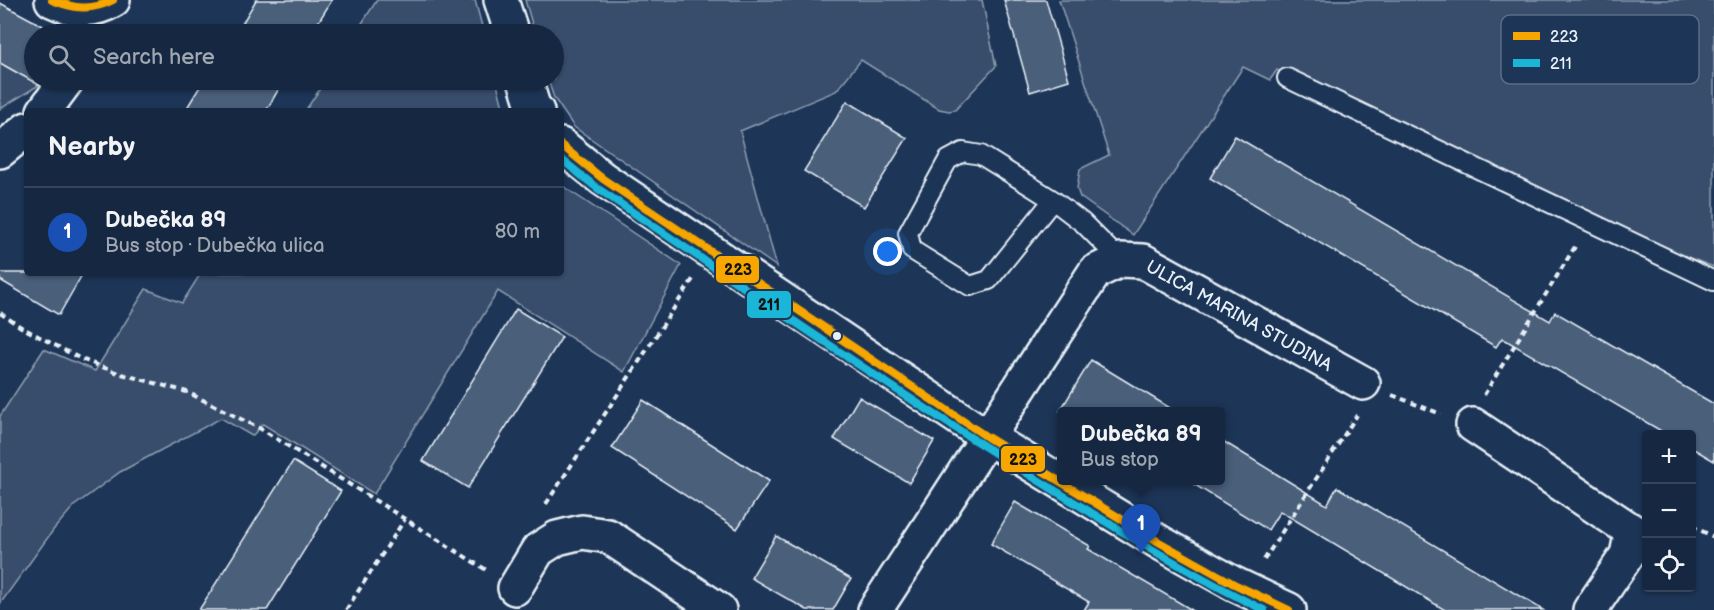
<!DOCTYPE html>
<html lang="en">
<head>
<meta charset="utf-8">
<style>
	:root { --surface:#162841; --page:#23344c; --text:#f1f3f6; --muted:#9ea6b1; --line:#35445a; --accent:#8c9099 }
	body { margin:0; font-family:"Balsamiq Sans",sans-serif; background:var(--page); color:var(--text) }
	.controls { position:absolute; right:18px; bottom:18px; display:grid; overflow:hidden; border-radius:6px; box-shadow:0 2px 4px #0004 }
	.controls button { width:54px; height:54px; display:grid; place-items:center; padding:0; border:0; border-bottom:2px solid var(--line); background:var(--surface); color:var(--text); font:30px sans-serif }
	.you { position:absolute; left:888px; top:252px; width:21px; height:21px; margin:-15px; border:4px solid #fff; border-radius:50%; background:#1a73e8; box-shadow:0 0 0 9px #1a73e833 }
	.badge { display:grid; place-items:center; width:39px; height:39px; border-radius:50%; background:var(--accent); color:#fff; font-size:20px; font-weight:700 }
	.pin { position:absolute; translate:-50% -50px; filter:drop-shadow(0 2px 3px #0008) }
	.pin::after { content:''; position:absolute; top:32px; width:21px; height:18px; background:inherit; clip-path:polygon(0 0,100% 0,50% 100%) }
	.popup { position:absolute; left:1057px; top:407px; width:168px; height:78px; box-sizing:border-box; display:grid; place-content:center; border-radius:6px; background:var(--surface); filter:drop-shadow(0 2px 4px #0005); font-size:20px; white-space:nowrap; color:var(--muted) }
	.popup b { font-size:22px; color:var(--text) }
	.popup::after { content:''; position:absolute; left:50%; top:100%; margin-left:-12px; border:12px solid transparent; border-top-color:var(--surface) }
	.list { margin:0; padding:0; list-style:none }
	h2 { display:flex; justify-content:space-between; align-items:center; height:78px; margin:0; padding:0 24px; font-size:26px }
	h2 small { font-size:20px; font-weight:400; color:var(--muted) }
	.list li { display:grid; grid-template-columns:39px 1fr auto; gap:18px; align-items:center; box-sizing:border-box; height:90px; padding:0 24px; border-top:2px solid var(--line) }
	.list b { display:block; font-size:22px; white-space:nowrap }
	.list p { margin:0; font-size:20px; white-space:nowrap; color:var(--muted) }
	.list em { font-size:20px; font-style:normal; color:var(--muted) }
	.icon { flex:none; width:33px; height:33px; fill:none; stroke:currentColor; stroke-width:2; stroke-linecap:round; stroke-linejoin:round }
	.map { position:relative; flex:none; width:1714px; height:610px; overflow:hidden }
	.search { position:absolute; background:var(--surface); box-shadow:0 2px 4px #0004; left:24px; top:24px; width:540px; height:66px; display:flex; align-items:center; gap:15px; box-sizing:border-box; padding:0 21px; border-radius:33px; color:var(--muted); font-size:22px }
	.panel { position:absolute; background:var(--surface); box-shadow:0 2px 4px #0004; left:24px; top:108px; width:540px; height:168px; border-radius:6px }
	.map>svg:first-child { display:block }
	.green { fill:#374d6c; stroke:#909fb2; stroke-width:1.5 }
	.building { fill:#495e7a; stroke:#e8f1f8; stroke-width:1.5 }
	.lines { fill:none; stroke-linecap:round; stroke-linejoin:round }
	.lane-casing { stroke:#e8f1f8; stroke-width:22 }
	.street-casing { stroke:#e8f1f8; stroke-width:38 }
	.path { stroke:#e8f1f8; stroke-width:4; stroke-dasharray:6 4.5; stroke-linecap:butt }
	.lane { stroke:#1d3557; stroke-width:18 }
	.street { stroke:#1d3557; stroke-width:33 }
	.bus-1-casing { stroke:#1d3557; stroke-width:12 }
	.bus-2-casing { stroke:#1d3557; stroke-width:12 }
	.bus-1 { stroke:#f7a600; stroke-width:8 }
	.bus-2 { stroke:#1ab6d8; stroke-width:8 }
	.bus-dot { fill:#e8f1f8; stroke:#1d3557; stroke-width:2 }
	.labels { text-anchor:middle; dominant-baseline:central; stroke-width:4.5; stroke-linejoin:round; paint-order:stroke }
	.street-label { font-size:18px; fill:#e8f1f8; stroke:#1d3557 }
	.key { fill:#1d3557; stroke:#5a6d87; stroke-width:1.5 }
	.key-label { font-size:16px; fill:#e8f1f8 }
	.line-badge { stroke:#1d3557; stroke-width:2 }
	.pale-badge-label { font-size:16px; text-anchor:middle; font-weight:bold; fill:#111 }
</style>
</head>
<body>
<div class="map">
<svg width="1714" height="610" viewBox="0 0 1714 610">
	<rect width="100%" height="100%" fill="#1d3557"/>
	<filter id="ink" filterUnits="userSpaceOnUse"><feTurbulence type="fractalNoise" baseFrequency=".0167" numOctaves="2"/><feDisplacementMap in="SourceGraphic" scale="12" xChannelSelector="R" yChannelSelector="G"/><feConvolveMatrix kernelMatrix="1 2 1 2 8 2 1 2 1" color-interpolation-filters="sRGB"/></filter>
	<g filter="url(#ink)">
		<!-- green -->
		<g class="green">
			<polygon points="377,0 475,0 484,34 355,34"/>
			<polygon points="525,0 982,0 996,66 955,110 949,111 939,109 861,60 836,91 740,131 777,267 574,127 554,98 548,80 554,80 554,34 535,34"/>
			<polygon points="1059,0 1714,0 1714,267 1639,239 1277,70 1270,80 1243,67 1133,235 1080,197 1077,189 1080,169 1109,155"/>
			<polygon points="0,63 39,85 0,109"/>
			<polygon points="326,80 496,80 504,111 305,111"/>
			<polygon points="561,185 681,265 624,372 498,291 374,494 263,424 252,436 221,418 120,472 74,506 54,529 0,604 0,416 44,349 95,371 146,289 182,303 201,273 561,273"/>
		</g>
		<!-- building -->
		<g class="building">
			<polygon points="256,0 332,0 311,34 236,34"/>
			<polygon points="1004,0 1046,0 1069,80 1030,92"/>
			<polygon points="0,3 58,34 34,34 34,80 42,80 39,85 0,63"/>
			<polygon points="204,80 284,80 266,111 185,111"/>
			<polygon points="847,101 907,138 864,207 804,171"/>
			<polygon points="1235,136 1550,321 1555,312 1714,404 1714,461 1692,448 1692,435 1668,435 1502,338 1496,347 1210,178"/>
			<polygon points="0,273 83,273 59,315 0,280"/>
			<polygon points="516,309 562,337 468,488 423,461"/>
			<polygon points="1091,360 1175,411 1060,411"/>
			<polygon points="859,397 934,441 909,483 834,439"/>
			<polygon points="643,400 769,481 737,529 612,448"/>
			<polygon points="1221,440 1327,505 1337,487 1543,610 1445,610 1280,511 1268,530 1187,480 1221,480"/>
			<polygon points="293,461 341,491 267,610 199,610"/>
			<polygon points="1015,502 1090,546 1088,549 1192,610 1084,610 1089,602 991,544"/>
			<polygon points="776,536 851,579 833,610 807,610 751,578"/>
		</g>
		<g class="lines">
			<defs>
				<g id="lane">
					<polyline points="1287,78 1714,281"/>
					<polyline points="1053,200 989,280 970,286 912,250 908,233 948,160 963,152 981,155 1053,200 1083,223 1120,260"/>
				</g>
				<g id="street">
					<path d="M52,0C73,10 92,13 113,0"/>
					<polyline points="501,0 512,34"/>
					<polyline points="525,80 533,106 537,111"/>
					<polyline points="44,111 67,80"/>
					<polyline points="561,145 603,179 987,437 1159,542 1234,584 1289,610"/>
					<polyline points="0,151 27,129"/>
					<polyline points="1473,425 1632,531 1627,555 1590,610"/>
					<polyline points="515,588 538,550 557,538 582,532 608,536 719,610"/>
					<polyline points="875,610 1095,272 1120,260 1143,261 1363,383"/>
				</g>
			</defs>
			<!-- lane casing -->
			<use href="#lane" class="lane-casing"/>
			<!-- street casing -->
			<use href="#street" class="street-casing"/>
			<!-- path -->
			<g class="path">
				<polyline points="0,313 21,327 81,359 118,373 187,392 261,429 488,571"/>
				<polyline points="1392,395 1441,414"/>
				<polyline points="1484,395 1576,245"/>
				<polyline points="546,504 693,279"/>
				<polyline points="1692,526 1714,537"/>
				<polyline points="1264,560 1357,415"/>
				<polyline points="346,610 405,519"/>
			</g>
			<!-- lane -->
			<use href="#lane" class="lane"/>
			<!-- street -->
			<use href="#street" class="street"/>
			<defs>
				<g id="bus-1">
					<path d="M52,0C74,9 92,11 113,0"/>
					<polyline points="561,145 603,179 987,437 1159,542 1234,584 1289,610"/>
				</g>
				<path id="bus-2" d="M561,159L597,188C750,291 902,397 1059,493C1126,534 1193,576 1264,610"/>
			</defs>
			<!-- bus-1 casing -->
			<use href="#bus-1" class="bus-1-casing"/>
			<!-- bus-2 casing -->
			<use href="#bus-2" class="bus-2-casing"/>
			<!-- bus-1 -->
			<use href="#bus-1" class="bus-1"/>
			<!-- bus-2 -->
			<use href="#bus-2" class="bus-2"/>
		</g>
	</g>
	<!-- markers -->
	<circle class="bus-dot" cx="837" cy="336" r="5"/>
	<g class="labels">
		<!-- street labels -->
		<g class="street-label">
			<text transform="translate(1239 316) rotate(29)">ULICA MARINA STUDINA</text>
		</g>
	</g>
	<!-- legend -->
	<rect x="1501" y="15" width="198" height="69" rx="9" class="key"/>
	<rect x="1513" y="32" width="27" height="8" fill="#f7a600"/>
	<rect x="1513" y="59" width="27" height="8" fill="#1ab6d8"/>
	<g class="key-label">
		<text x="1550" y="42">223</text>
		<text x="1550" y="69">211</text>
	</g>
	<g class="line-badge">
		<rect x="715" y="255" width="45" height="29" rx="6" fill="#f7a600"/>
		<rect x="746" y="290" width="46" height="29" rx="6" fill="#1ab6d8"/>
		<rect x="1000" y="445" width="46" height="28" rx="6" fill="#f7a600"/>
	</g>
	<g class="pale-badge-label">
		<text x="738" y="275">223</text>
		<text x="769" y="310">211</text>
		<text x="1023" y="465">223</text>
	</g>
</svg>
<div class="controls">
<button>+</button>
<button>−</button>
<button><svg class="icon" aria-label="locate" viewBox="0 0 24 24"><circle cx="12" cy="12" r="6"/><path d="M12 2v4M12 18v4M2 12h4M18 12h4"/></svg></button>
</div>
<div class="you"></div>
<div class="pin badge" style="left:1141px;top:554px;background:#1a4fb4">1</div>
<div class="popup"><b>Dubečka 89</b>Bus stop</div>
<div class="search"><svg class="icon" aria-label="search" viewBox="0 0 24 24"><circle cx="10" cy="10" r="6"/><path d="M15 15l6 6"/></svg>Search here</div>
<section class="panel">
<h2>Nearby<small></small></h2>
<ul class="list">
<li><span class="badge" style="background:#1a4fb4">1</span><div><b>Dubečka 89</b><p>Bus stop · Dubečka ulica</p></div><em>80 m</em></li>
</ul>
</section>
</div>
</body>
</html>
